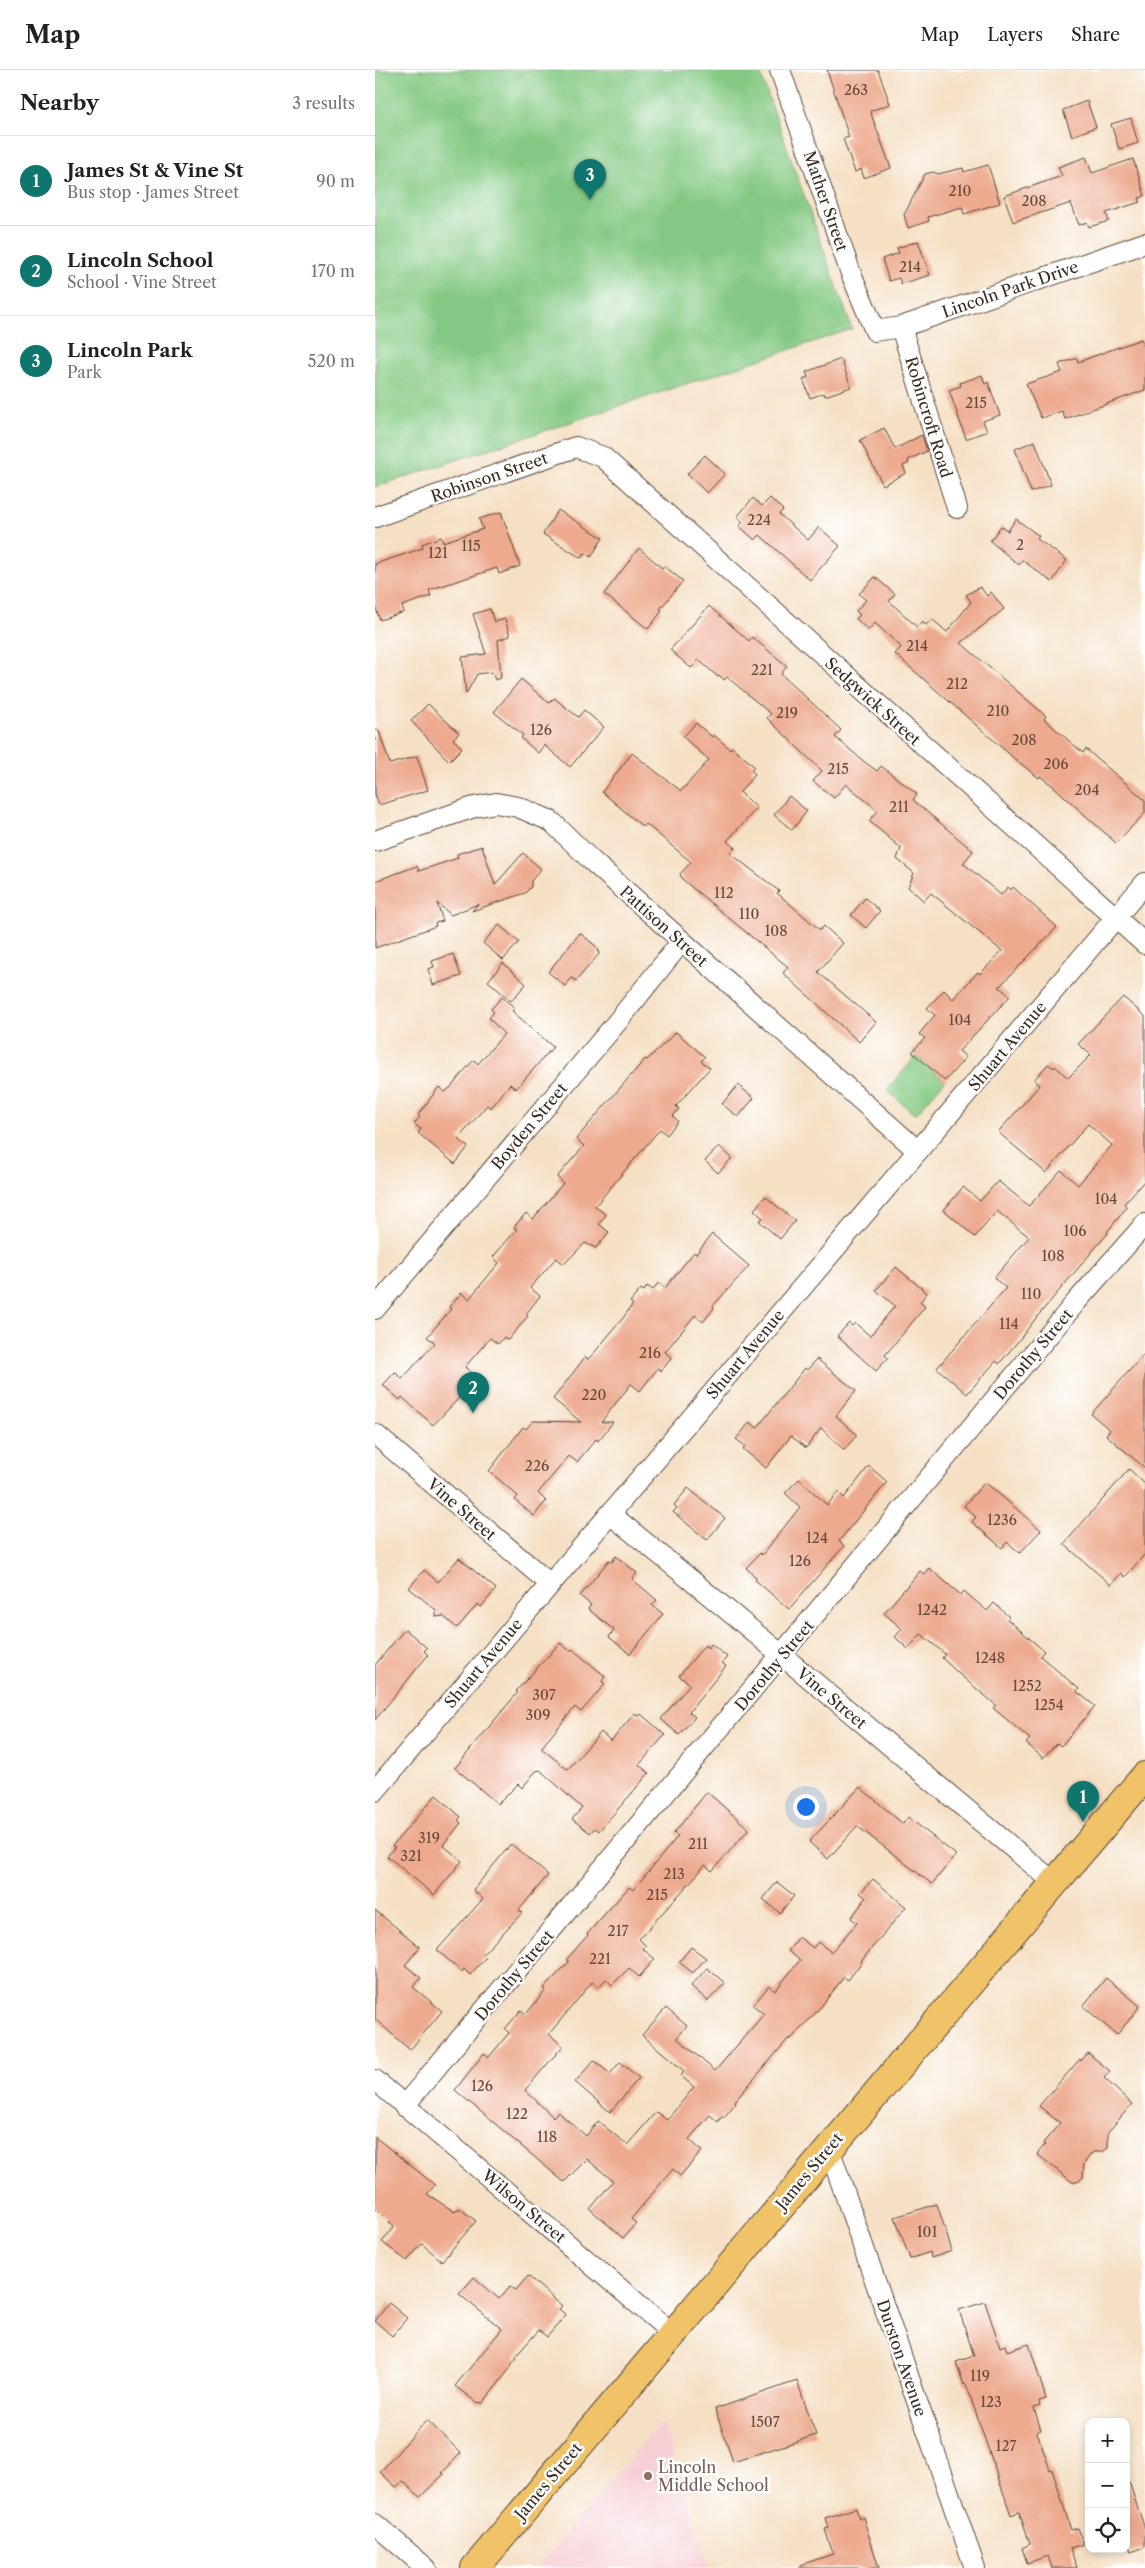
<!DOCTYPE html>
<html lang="en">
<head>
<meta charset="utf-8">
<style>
	:root { --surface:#fff; --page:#f6f6f6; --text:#202124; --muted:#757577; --line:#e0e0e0; --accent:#0f766e }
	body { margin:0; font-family:"Libre Caslon Text",serif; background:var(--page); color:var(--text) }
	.controls { position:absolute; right:15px; bottom:15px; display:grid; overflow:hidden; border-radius:10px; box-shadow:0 2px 8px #0003 }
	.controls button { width:45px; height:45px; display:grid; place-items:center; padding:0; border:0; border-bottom:1px solid var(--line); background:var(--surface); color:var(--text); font:25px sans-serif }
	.you { position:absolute; left:430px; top:1736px; width:18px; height:18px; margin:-12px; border:4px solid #fff; border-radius:50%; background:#1a73e8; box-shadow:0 0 0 8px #1a73e833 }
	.badge { display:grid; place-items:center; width:32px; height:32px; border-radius:50%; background:var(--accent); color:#fff; font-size:16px; font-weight:700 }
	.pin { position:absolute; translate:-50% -41px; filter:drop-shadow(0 1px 2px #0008) }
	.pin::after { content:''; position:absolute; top:26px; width:18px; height:15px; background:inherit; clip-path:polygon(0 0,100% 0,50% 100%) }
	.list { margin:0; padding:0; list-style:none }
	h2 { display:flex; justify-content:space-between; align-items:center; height:65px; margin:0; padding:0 20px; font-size:21px }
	h2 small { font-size:16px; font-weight:400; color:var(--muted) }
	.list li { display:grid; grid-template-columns:32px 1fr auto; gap:15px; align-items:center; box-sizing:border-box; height:90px; padding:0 20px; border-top:1px solid var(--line) }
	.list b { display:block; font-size:19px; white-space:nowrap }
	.list p { margin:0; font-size:16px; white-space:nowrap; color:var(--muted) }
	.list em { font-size:16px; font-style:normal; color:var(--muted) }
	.icon { flex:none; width:28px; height:28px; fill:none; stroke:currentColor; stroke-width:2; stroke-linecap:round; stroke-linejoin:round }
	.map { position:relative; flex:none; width:770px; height:2498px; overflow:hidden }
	header { display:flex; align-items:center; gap:30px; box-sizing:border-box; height:70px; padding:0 25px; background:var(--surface); border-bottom:1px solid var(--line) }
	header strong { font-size:24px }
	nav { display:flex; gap:28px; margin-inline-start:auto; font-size:18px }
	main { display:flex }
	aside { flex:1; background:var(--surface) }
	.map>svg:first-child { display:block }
	.built { fill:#f6cfd5 }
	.green { fill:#83c983; stroke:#5f7a50 }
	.building { fill:#edaa8f }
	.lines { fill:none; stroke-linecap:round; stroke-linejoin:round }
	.street-casing { stroke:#574537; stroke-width:22 }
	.primary-casing { stroke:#574537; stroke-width:30 }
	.street { stroke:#fff; stroke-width:20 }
	.primary { stroke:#f0c369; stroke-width:28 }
	.education-dot { fill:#8d6e63; stroke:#fff; stroke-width:2 }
	.labels { text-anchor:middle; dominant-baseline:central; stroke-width:5; stroke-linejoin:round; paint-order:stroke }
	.number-label { font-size:14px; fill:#684a3a }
	.street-label { font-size:16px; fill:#3b2a1e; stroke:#fff }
	.education-label { font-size:16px; fill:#785e54; stroke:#fff; text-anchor:start }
</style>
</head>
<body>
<header>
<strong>Map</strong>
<nav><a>Map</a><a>Layers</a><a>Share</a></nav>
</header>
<main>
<aside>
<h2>Nearby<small>3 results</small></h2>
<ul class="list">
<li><span class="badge">1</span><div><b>James St &amp; Vine St</b><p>Bus stop · James Street</p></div><em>90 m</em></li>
<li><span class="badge">2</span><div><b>Lincoln School</b><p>School · Vine Street</p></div><em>170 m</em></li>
<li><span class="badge">3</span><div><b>Lincoln Park</b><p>Park</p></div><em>520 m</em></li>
</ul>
</aside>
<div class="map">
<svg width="770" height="2498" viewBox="0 0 770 2498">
	<rect width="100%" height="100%" fill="#fff"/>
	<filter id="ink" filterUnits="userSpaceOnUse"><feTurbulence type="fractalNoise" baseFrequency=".02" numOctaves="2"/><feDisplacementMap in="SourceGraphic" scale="10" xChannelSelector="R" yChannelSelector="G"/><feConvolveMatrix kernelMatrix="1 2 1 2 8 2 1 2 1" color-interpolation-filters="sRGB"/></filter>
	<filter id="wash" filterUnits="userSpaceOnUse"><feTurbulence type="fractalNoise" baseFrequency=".0096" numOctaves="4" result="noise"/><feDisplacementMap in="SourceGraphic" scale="20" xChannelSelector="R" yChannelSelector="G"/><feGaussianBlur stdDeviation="1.12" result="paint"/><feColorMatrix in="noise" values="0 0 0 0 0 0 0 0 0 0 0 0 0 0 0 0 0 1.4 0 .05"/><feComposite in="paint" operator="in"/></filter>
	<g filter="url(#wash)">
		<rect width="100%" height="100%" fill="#f5e0c5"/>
		<!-- built -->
		<polygon class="built" points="287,2351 334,2498 162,2498"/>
		<!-- green -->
		<g class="green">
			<polygon points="0,0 384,0 477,259 0,417"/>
			<polygon points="541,986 570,1011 540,1045 512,1020"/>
		</g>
		<g id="blocks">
			<!-- building -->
			<g class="building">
				<polygon points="452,0 503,0 515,34 495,41 516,98 489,108 486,99 480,102 468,69 474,67"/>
				<polygon points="712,31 721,57 697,66 688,40"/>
				<polygon points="756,48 763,73 744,79 736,54"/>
				<polygon points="711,87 717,103 758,89 770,126 764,128 765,132 731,143 734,151 714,157 712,152 704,155 696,133 638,152 629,126 687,106 683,97"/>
				<polygon points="613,95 625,133 589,144 587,137 553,147 554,151 533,158 529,145 550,104 558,102 563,104 588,98 589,102"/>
				<polygon points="543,171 555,205 526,214 524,208 514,211 507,189 524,183 522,178"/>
				<polygon points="766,269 770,280 770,320 690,349 687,341 666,348 651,314 687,302 684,294 702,288 703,292"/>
				<polygon points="466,289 476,317 450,326 449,323 435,328 428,309 433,307 431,302"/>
				<polygon points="607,305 610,314 613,312 625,345 608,351 612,361 591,369 574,320 586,316 585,313"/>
				<polygon points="509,358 520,379 547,365 552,381 533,390 534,393 528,396 531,403 508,415 485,370"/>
				<polygon points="660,371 676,415 656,422 640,379"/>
				<polygon points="330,385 350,404 332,423 312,404"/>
				<polygon points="378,428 387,436 395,428 408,440 404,444 433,470 444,457 465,476 435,510 385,465 380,470 364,456 368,452 362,447"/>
				<polygon points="183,440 228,468 216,487 210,483 206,488 168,464"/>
				<polygon points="126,442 145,496 124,504 122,498 54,520 56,526 27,536 29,542 5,550 0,536 0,494 48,478 47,474 66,467 68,472 108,459 104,449"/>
				<polygon points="641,449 664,466 662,469 692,490 677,512 647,490 644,495 615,471 626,456 633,461"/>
				<polygon points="264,478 287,498 289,496 308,511 285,539 287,541 273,559 229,524"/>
				<polygon points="500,507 520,524 514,531 542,557 547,551 551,555 557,549 572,562 596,532 591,525 605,517 612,526 616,522 629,539 586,573 671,646 669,649 708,683 711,679 770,730 770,743 741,773 678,716 665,706 664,708 641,690 520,584 526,577 500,553 493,560 481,549 485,545 481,541 491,530 484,524"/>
				<polygon points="334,536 374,571 377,567 412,596 406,604 466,660 460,667 492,694 502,701 506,696 542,724 538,730 598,781 588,793 626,825 633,817 636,820 638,817 682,857 624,917 635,926 584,981 591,987 570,1011 537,982 550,968 544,964 560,945 552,938 569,920 578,929 603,902 605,904 627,881 556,823 549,831 533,817 539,803 522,789 526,778 494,751 503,741 471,714 459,728 438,711 447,701 392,648 396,644 352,607 349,610 344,605 343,607 324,590 316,598 295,580"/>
				<polygon points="115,539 119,552 130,549 135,566 123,570 126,608 120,610 117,602 102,604 91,624 87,587 111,584 98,544"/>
				<polygon points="146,609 174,633 179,628 203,647 209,640 229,657 195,697 169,675 163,683 146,668 148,665 119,642"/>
				<polygon points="53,634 84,663 78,669 87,678 74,691 36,651"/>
				<polygon points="321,653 337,667 339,665 355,679 357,677 379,696 376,700 380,704 365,722 382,738 352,771 360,778 355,783 404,821 402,823 445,860 449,856 468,873 443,902 501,952 484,972 408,903 413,897 308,810 305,804 316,792 271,754 268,757 227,722 257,683 306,721 334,690 308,667"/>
				<polygon points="3,659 15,694 42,686 53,720 4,735 0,724 0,660"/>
				<polygon points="414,726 432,741 417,760 399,745"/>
				<polygon points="107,776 120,815 148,783 166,799 156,811 156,817 150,823 97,841 103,834 76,845 62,833 68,851 60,853 61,856 0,878 0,811 42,796 44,801 83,788 82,784"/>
				<polygon points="490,828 505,841 491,858 476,845"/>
				<polygon points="124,855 144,872 128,890 108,873"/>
				<polygon points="205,863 223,878 224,884 201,911 197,908 190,916 173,902"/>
				<polygon points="78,884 86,906 58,915 53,899 59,897 57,891"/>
				<polygon points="128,893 151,914 136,931 113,911"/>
				<polygon points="127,927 140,938 137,941 178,977 141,1019 135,1014 116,1038 112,1035 83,1069 93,1077 80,1094 43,1063 46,1059 39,1054 45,1047 43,1045 64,1017 70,1022 76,1017 95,994 99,990 103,994 129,964 114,948 119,942 116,939"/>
				<polygon points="748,927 770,946 770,1110 749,1134 752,1137 732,1162 733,1163 661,1248 645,1269 624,1294 621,1291 592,1324 562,1298 631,1218 619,1208 654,1167 622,1141 600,1167 569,1140 588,1117 605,1131 623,1111 654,1136 686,1100 703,1115 737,1075 713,1054 671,1103 623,1062 665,1015 659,1010 673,994 679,998 680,996 693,1008 716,985 703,974"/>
				<polygon points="301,962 330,987 326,991 335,998 301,1036 304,1039 298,1046 303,1051 292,1065 285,1059 220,1136 231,1145 224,1154 234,1162 221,1178 210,1173 189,1194 181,1188 155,1218 165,1226 151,1244 153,1246 133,1270 129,1267 123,1274 115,1268 90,1297 100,1306 85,1323 87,1325 58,1355 27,1327 25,1330 8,1315 20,1302 27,1309 60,1273 52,1267 76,1239 74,1237 86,1223 94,1229 124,1193 118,1187 142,1159 139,1157 151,1143 158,1149 188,1113 182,1107 209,1076 201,1069 270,989 272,990"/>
				<polygon points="363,1015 379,1028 363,1047 347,1034"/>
				<polygon points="344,1076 357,1088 343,1103 330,1091"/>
				<polygon points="390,1126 420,1151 405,1169 384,1151 388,1148 379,1140"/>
				<polygon points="337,1164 374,1196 338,1236 339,1238 328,1252 320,1245 290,1282 297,1288 286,1301 283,1298 265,1321 256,1314 226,1352 238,1352 223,1371 221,1369 202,1392 194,1386 163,1423 171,1431 159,1446 140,1430 143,1426 114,1401 148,1357 151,1359 158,1351 206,1352 178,1329 210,1287 213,1289 219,1283 248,1248 258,1234 255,1232 266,1219 269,1221 272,1216 278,1220 283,1213 290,1218 319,1182 321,1184"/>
				<polygon points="521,1197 552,1223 545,1232 550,1237 510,1285 513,1288 501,1301 462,1266 474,1253 477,1256 480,1253 495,1266 520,1236 501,1220"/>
				<polygon points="770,1283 770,1398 731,1365 735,1360 716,1344"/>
				<polygon points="442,1289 481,1321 461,1346 482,1365 469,1380 446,1358 431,1378 416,1366 391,1398 368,1379 370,1376 361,1369 375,1352 382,1358 430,1298 432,1300"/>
				<polygon points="494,1396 512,1412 464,1471 469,1476 414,1539 380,1510 382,1508 371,1498 385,1483 387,1485 425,1437 410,1423 424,1409 452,1435 463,1422 469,1428"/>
				<polygon points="754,1399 770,1414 770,1484 750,1507 746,1503 736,1515 689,1474"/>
				<polygon points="610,1412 666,1460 645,1483 632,1472 627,1478 597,1452 601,1447 589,1436"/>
				<polygon points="313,1418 350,1448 332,1470 298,1442 302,1438 299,1435"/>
				<polygon points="241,1486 262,1503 257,1509 282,1530 277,1535 288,1544 255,1584 234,1567 239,1560 213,1539 216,1535 205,1526 234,1490 237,1492"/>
				<polygon points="84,1488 121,1519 106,1537 103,1534 82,1558 68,1546 61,1547 61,1540 34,1518 49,1500 63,1512"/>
				<polygon points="554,1498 586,1525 589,1521 612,1541 619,1533 634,1547 632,1549 669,1581 665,1586 704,1619 702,1622 720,1636 686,1676 682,1673 668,1688 651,1673 655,1669 618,1638 621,1635 584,1604 567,1588 570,1584 546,1564 533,1579 520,1567 527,1559 509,1543 545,1501 549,1504"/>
				<polygon points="30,1559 52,1578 49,1581 53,1585 0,1650 0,1595"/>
				<polygon points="185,1573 195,1581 197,1579 230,1606 227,1612 230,1614 206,1642 200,1637 166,1678 192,1699 194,1698 226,1662 236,1671 260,1643 263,1646 266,1644 290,1665 264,1695 274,1703 224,1761 220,1758 215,1763 197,1749 207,1738 165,1700 161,1701 147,1718 143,1714 123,1734 80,1698 143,1622 141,1621"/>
				<polygon points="336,1574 352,1587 347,1593 351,1596 314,1642 320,1647 304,1665 286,1649 315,1614 304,1606 330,1575 333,1578"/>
				<polygon points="485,1717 528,1754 533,1747 581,1785 557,1814 482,1756 453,1789 434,1772"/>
				<polygon points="332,1722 374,1759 337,1801 330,1795 327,1799 264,1869 271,1876 268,1879 280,1889 264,1907 254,1898 237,1915 231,1909 224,1917 217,1912 174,1964 188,1976 150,2020 178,2047 183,2042 211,2066 223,2051 252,2075 281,2042 292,2050 319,2017 306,2006 309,2001 267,1965 291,1938 312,1956 302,1968 340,2001 389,1944 378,1935 394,1916 400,1921 425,1890 413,1881 424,1867 438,1878 443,1872 456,1882 482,1853 476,1848 491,1828 485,1823 498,1809 531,1837 486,1891 487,1892 473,1910 469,1907 444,1939 415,1970 414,1968 360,2031 361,2033 349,2047 347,2046 343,2052 335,2045 314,2069 327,2081 305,2106 298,2099 256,2149 261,2153 248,2168 215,2139 238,2111 212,2089 189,2112 80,2020 109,1983 114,1987 134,1963 130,1959 146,1940 151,1944 171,1920 169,1918 194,1892 192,1889 213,1865 212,1864 254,1817 258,1820 303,1766 299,1763"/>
				<polygon points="61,1725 86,1747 83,1750 86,1753 68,1775 87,1791 59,1825 12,1786 20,1777 17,1776"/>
				<polygon points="136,1774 173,1805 144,1840 147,1843 108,1884 111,1887 95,1905 89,1899 87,1902 62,1880 108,1829 98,1820"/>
				<polygon points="402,1812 419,1826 405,1843 388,1829"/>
				<polygon points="0,1840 45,1877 30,1895 46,1908 38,1917 67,1941 35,1980 0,1949"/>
				<polygon points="316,1877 331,1888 318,1903 304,1892"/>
				<polygon points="332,1898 350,1913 333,1931 316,1916"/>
				<polygon points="731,1908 765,1936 742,1965 708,1936"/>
				<polygon points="713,1983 735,2001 729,2008 757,2034 733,2062 733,2078 727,2082 718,2082 709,2093 708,2107 705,2110 697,2112 662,2084 670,2075 668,2073 685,2053 664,2036 705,1989 706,1991"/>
				<polygon points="219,1990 235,2004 245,1992 264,2008 235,2042 200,2012"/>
				<polygon points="0,2067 60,2115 52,2124 80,2142 84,2138 101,2151 67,2191 47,2174 32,2191 7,2172 19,2157 0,2138"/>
				<polygon points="562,2134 577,2181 556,2188 555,2182 535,2189 520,2147"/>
				<polygon points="153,2206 187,2236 184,2239 191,2245 172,2267 164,2260 140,2287 142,2288 136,2295 137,2296 108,2333 101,2332 80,2316 127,2259 84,2224 99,2207 124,2229 135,2216 141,2220"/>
				<polygon points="610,2232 625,2277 630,2275 632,2281 654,2274 671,2329 664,2331 665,2336 659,2338 666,2360 662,2362 675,2400 677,2399 696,2460 703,2458 709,2474 695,2478 702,2498 677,2498 673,2486 652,2493 647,2478 655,2474 644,2442 636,2445 591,2314 589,2315 581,2292 599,2286 584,2240"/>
				<polygon points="14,2233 32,2248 17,2266 0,2251"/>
				<polygon points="422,2311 441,2365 358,2392 340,2339"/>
				<polygon points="52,2350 86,2383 67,2403 69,2404 45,2427 28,2411 21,2417 5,2402"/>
				<polygon points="754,2412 770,2459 770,2477 756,2482 751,2469 751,2413"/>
				<polygon points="481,2438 484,2448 488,2447 504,2498 425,2498 425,2495 458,2484 450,2459 453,2458 450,2448"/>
			</g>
		</g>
	</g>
	<g filter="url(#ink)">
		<use href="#blocks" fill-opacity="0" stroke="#574537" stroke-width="1"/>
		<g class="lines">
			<defs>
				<g id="street">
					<polyline points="405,0 475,201 500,261 526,257 770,173"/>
					<polyline points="526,257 582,438"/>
					<polyline points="0,447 201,377 228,387 770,874"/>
					<polyline points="0,771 99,737 121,733 143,737 176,751 217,791 543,1081"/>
					<polyline points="0,1239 243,951 307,871"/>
					<polyline points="0,1364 175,1514"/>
					<path d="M235,1444C385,1565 531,1690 680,1813"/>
					<polyline points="0,1721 770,813"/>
					<polyline points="0,2010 297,2263"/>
					<polyline points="29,2036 702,1231 770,1154"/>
					<polyline points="454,2078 600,2498"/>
					<polyline points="0,2454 51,2498"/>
				</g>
				<polyline id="primary" points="100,2498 770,1706"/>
			</defs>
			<!-- street casing -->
			<use href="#street" class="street-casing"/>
			<!-- primary casing -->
			<use href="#primary" class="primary-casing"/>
			<!-- street -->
			<use href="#street" class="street"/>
			<!-- primary -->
			<use href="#primary" class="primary"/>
		</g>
	</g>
	<!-- markers -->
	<circle class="education-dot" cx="273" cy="2406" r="5"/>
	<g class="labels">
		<!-- number labels -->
		<g class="number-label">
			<text x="481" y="20">263</text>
			<text x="585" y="121">210</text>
			<text x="659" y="131">208</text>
			<text x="535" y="197">214</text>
			<text x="601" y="333">215</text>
			<text x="384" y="450">224</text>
			<text x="645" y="475">2</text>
			<text x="96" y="476">115</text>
			<text x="63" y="483">121</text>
			<text x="542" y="576">214</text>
			<text x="387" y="600">221</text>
			<text x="582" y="614">212</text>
			<text x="623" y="641">210</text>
			<text x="412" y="643">219</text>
			<text x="166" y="660">126</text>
			<text x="649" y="670">208</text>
			<text x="681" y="694">206</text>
			<text x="463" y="699">215</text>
			<text x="712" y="720">204</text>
			<text x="524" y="737">211</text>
			<text x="349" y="823">112</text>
			<text x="374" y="844">110</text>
			<text x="401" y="861">108</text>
			<text x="585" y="950">104</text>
			<text x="731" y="1129">104</text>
			<text x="700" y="1161">106</text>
			<text x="678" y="1186">108</text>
			<text x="656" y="1224">110</text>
			<text x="634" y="1254">114</text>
			<text x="275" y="1283">216</text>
			<text x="219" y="1325">220</text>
			<text x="162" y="1396">226</text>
			<text x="627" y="1450">1236</text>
			<text x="442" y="1468">124</text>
			<text x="425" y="1491">126</text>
			<text x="557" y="1540">1242</text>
			<text x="615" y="1588">1248</text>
			<text x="652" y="1616">1252</text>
			<text x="169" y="1625">307</text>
			<text x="674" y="1635">1254</text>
			<text x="163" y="1645">309</text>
			<text x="54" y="1768">319</text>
			<text x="323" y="1774">211</text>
			<text x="36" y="1786">321</text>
			<text x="299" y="1804">213</text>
			<text x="282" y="1825">215</text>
			<text x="243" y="1861">217</text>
			<text x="225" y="1889">221</text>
			<text x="107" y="2016">126</text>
			<text x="142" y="2044">122</text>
			<text x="172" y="2067">118</text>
			<text x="552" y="2162">101</text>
			<text x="605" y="2306">119</text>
			<text x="616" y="2332">123</text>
			<text x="390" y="2352">1507</text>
			<text x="631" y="2376">127</text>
		</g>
		<!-- street labels -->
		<g class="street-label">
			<text transform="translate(451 131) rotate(71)">Mather Street</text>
			<text transform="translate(635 219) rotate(-19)">Lincoln Park Drive</text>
			<text transform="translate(554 347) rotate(73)">Robincroft Road</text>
			<text transform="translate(114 407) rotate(-19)">Robinson Street</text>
			<text transform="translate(498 631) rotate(42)">Sedgwick Street</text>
			<text transform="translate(289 856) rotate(42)">Pattison Street</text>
			<text transform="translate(632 976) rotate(-50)">Shuart Avenue</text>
			<text transform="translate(154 1056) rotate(-50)">Boyden Street</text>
			<text transform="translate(370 1284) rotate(-50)">Shuart Avenue</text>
			<text transform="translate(658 1284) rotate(-50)">Dorothy Street</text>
			<text transform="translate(87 1439) rotate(41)">Vine Street</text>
			<text transform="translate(108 1593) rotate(-50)">Shuart Avenue</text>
			<text transform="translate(399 1595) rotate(-50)">Dorothy Street</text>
			<text transform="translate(457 1628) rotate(40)">Vine Street</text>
			<text transform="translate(139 1905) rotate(-50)">Dorothy Street</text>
			<text transform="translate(434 2101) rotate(-50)">James Street</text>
			<text transform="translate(149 2136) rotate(40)">Wilson Street</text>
			<text transform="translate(527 2288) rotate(71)">Durston Avenue</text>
			<text transform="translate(173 2411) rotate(-50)">James Street</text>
		</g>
		<!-- education labels -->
		<g class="education-label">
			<text x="283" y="2397">Lincoln<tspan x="283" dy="18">Middle School</tspan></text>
		</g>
	</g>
</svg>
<div class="controls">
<button>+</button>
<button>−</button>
<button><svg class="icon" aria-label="locate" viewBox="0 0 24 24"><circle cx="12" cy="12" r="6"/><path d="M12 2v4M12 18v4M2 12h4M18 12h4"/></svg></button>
</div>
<div class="you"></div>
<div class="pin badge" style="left:708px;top:1752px">1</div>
<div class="pin badge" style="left:98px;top:1343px">2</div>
<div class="pin badge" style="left:215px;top:130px">3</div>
</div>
</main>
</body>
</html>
